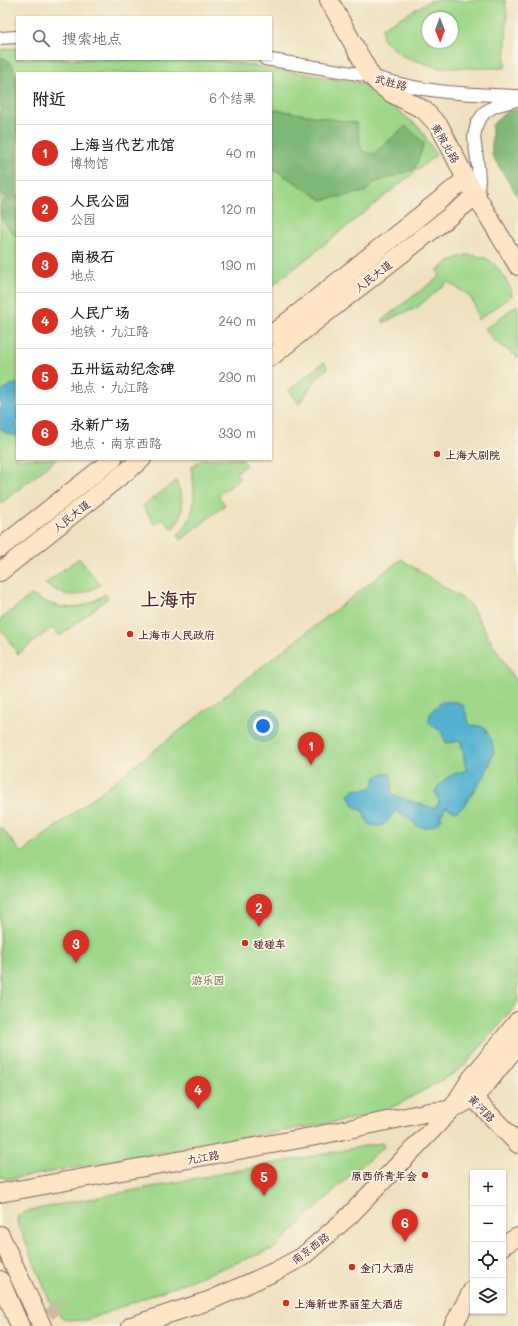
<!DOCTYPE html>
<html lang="zh">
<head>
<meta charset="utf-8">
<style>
	:root { --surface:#fff; --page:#f6f6f6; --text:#202124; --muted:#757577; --line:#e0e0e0; --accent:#d93025 }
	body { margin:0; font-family:Mali,"LXGW WenKai TC",sans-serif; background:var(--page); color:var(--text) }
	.controls { position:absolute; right:12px; bottom:12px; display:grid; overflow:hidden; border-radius:0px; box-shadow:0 1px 3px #0004 }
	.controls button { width:36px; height:36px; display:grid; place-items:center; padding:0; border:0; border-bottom:1px solid var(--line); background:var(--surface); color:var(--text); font:20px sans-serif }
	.compass { position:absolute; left:422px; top:12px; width:36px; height:36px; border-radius:50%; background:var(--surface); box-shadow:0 1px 3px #0004; rotate:179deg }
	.you { position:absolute; left:263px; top:726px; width:14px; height:14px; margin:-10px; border:3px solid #fff; border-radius:50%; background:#1a73e8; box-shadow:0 0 0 6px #1a73e833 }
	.badge { display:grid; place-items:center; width:26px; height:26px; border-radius:50%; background:var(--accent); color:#fff; font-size:13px; font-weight:700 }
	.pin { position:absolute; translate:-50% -33px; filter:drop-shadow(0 1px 2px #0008) }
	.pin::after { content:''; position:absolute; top:21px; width:14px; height:12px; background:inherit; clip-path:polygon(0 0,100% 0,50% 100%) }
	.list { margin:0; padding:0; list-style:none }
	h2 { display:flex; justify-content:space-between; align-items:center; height:52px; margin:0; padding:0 16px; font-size:17px }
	h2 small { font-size:13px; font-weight:400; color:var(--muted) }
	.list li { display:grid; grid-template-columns:26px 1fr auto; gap:12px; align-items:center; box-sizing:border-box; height:56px; padding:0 16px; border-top:1px solid var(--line) }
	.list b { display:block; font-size:15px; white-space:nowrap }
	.list p { margin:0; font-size:13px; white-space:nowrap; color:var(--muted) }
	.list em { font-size:13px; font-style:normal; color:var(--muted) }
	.icon { flex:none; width:22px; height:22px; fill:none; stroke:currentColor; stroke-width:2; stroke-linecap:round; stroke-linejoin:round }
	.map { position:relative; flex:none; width:518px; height:1326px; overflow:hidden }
	.search { position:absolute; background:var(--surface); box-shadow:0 1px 3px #0004; left:16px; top:16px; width:256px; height:44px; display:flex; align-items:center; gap:10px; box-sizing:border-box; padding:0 14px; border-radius:0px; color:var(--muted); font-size:15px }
	.panel { position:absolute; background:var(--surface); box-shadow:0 1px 3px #0004; left:16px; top:72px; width:256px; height:388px; border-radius:0px }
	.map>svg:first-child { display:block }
	.green { fill:#9ed78a; stroke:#747b5a; fill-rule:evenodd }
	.forest { fill:#7eb876; stroke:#646c50 }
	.water { fill:#52b1d0; stroke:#4e687e }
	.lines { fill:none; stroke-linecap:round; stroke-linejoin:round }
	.street-tunnel { stroke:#cebaa2; stroke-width:12; stroke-dasharray:12 6; stroke-linecap:butt }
	.street-casing { stroke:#84635f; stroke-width:14 }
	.secondary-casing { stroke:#84635f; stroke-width:20 }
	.street { stroke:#fff; stroke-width:12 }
	.secondary { stroke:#fde5c5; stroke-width:18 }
	.poi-dot { fill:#c8321e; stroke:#fcf5e5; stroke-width:1.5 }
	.labels { text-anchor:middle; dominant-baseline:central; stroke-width:3.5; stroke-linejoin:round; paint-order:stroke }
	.street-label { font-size:11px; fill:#4a1f2b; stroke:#fcf5e5 }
	.poi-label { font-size:11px; font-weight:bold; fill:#4a1f2b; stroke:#fcf5e5; text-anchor:start }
	.park-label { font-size:11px; fill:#635648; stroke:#fcf5e5 }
	.town-label { font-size:19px; font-weight:bold; fill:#4a1f2b; stroke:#fcf5e5 }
</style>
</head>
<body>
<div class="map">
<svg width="518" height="1326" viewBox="0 0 518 1326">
	<rect width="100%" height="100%" fill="#fcf5e5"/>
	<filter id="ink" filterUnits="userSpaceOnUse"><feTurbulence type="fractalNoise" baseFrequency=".025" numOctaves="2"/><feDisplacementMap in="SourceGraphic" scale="8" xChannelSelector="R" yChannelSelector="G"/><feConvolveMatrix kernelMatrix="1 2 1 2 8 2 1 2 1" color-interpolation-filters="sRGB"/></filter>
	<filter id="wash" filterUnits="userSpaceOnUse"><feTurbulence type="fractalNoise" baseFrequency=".012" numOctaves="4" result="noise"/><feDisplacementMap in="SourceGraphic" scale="16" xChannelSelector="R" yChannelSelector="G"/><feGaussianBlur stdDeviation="0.9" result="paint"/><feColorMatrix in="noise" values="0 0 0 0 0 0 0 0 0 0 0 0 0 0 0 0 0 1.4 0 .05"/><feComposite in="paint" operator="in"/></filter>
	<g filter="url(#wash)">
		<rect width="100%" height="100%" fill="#efe1c0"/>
		<!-- green -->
		<g class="green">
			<path d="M432,0H505L507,13L505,68H439L402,56L383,39L382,28ZM428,18H452V42H428Z"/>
			<polygon points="17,48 17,59 209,59 363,83 420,128 436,155 271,287 271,73 17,73 17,459 57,459 0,504 0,50"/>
			<path d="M466,255C473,255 480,256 487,259C496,263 511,285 512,295L478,320L474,303L468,295L448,282L416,308L396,316L384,323L382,320L440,276L437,271L448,262Z"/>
			<polygon points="517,305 518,307 518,358 505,348 495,342 485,329"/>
			<polygon points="324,362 328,368 316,379 299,404 289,390"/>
			<path d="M203,459H242L246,465L236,473L240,479L218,495L225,505L181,540L178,535C197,517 196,492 191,468Z"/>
			<path d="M176,481C183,498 187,514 172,529L163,519L155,525L143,506Z"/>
			<path d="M79,558L100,585L99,586C74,598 69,599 45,584Z"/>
			<polygon points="401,559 469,603 518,686 518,1002 465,1065 451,1075 399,1104 374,1115 11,1179 0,1177 0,826 22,853"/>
			<path d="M105,594L108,598L60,636L52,628L18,654L0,628V620L31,595C61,610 76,614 105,594Z"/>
			<path d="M381,1143L384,1144V1147L346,1179L275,1248L87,1320C66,1321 63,1322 51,1304L17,1221L18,1216L23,1213L36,1209Z"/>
		</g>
		<!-- forest -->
		<g class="forest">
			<path d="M0,58H5L13,66L17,91V238C7,226 0,220 0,205L7,199L0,191Z"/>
			<polygon points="271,109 356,123 362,151 373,154 406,126 424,143 415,169 373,183 365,192 322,200 274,169 271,175"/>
			<polygon points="508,110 518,110 518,197 492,155 492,125"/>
		</g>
		<!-- water -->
		<g class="water">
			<path d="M14,384H17V436C10,435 5,433 0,428V392L9,386Z"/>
			<path d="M442,702H456L463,705L470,725L484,727L492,741L494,753L485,775L463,807L455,812L446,807L441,815V820C433,827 425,830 416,825C413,823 411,820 408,818C403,815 402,816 397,811C389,814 389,825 380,826C377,827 373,825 370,825L366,819L363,811L356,808L348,795L352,790C362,788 375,792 375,778L382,774H390C394,779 392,786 391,792L395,796L433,808L438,805L439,801L435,791C444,777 451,775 466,770L461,741L446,743L441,731L434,727L429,722C428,713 435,707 442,702Z"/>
		</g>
	</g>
	<g filter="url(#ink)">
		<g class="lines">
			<!-- street-tunnel -->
			<polyline class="street-tunnel" points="35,1326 65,1301"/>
			<defs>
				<g id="street">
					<polyline points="0,38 17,37"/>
					<path d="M265,59L371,76C421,93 466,94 518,96"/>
					<polyline points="477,195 479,181 478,167 474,137 477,123 485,112 495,106 517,100"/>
				</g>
				<g id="secondary">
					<polyline points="329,0 371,76 379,84 391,93 424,110 440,127 466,179 518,266"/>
					<polyline points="271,335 466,179"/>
					<polyline points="271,357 303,331 477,195"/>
					<polyline points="0,548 113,459"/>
					<polyline points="0,572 142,459"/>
					<polyline points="466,1090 518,1144"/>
					<polyline points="0,1193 316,1136 429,1112 451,1110 473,1098 488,1082 518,1044"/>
					<polyline points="0,1235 42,1326"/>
					<polyline points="503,1246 505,1244 518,1237"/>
					<polyline points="0,1280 20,1326"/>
					<polyline points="131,1326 211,1300 274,1272 302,1257 349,1216 451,1110 470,1080 518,1021"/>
					<polyline points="453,1326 473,1289"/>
				</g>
			</defs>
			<!-- street casing -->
			<use href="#street" class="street-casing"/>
			<!-- secondary casing -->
			<use href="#secondary" class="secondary-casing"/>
			<!-- street -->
			<use href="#street" class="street"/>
			<!-- secondary -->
			<use href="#secondary" class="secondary"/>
		</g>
	</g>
	<!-- markers -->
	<g class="poi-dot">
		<circle cx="437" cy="454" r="4"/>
		<circle cx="130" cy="634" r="4"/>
		<circle cx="245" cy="943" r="4"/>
		<circle cx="425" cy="1175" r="4"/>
		<circle cx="352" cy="1267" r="4"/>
		<circle cx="286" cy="1303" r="4"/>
	</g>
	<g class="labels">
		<!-- street labels -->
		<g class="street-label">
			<text transform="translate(391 82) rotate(15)">武胜路</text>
			<text transform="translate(446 143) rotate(60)">黄陂北路</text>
			<text transform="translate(373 276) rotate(-38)">人民大道</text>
			<text transform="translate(71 516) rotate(-39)">人民大道</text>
			<text transform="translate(482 1108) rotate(46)">黄河路</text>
			<text transform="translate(203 1157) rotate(-10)">九江路</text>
			<text transform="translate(310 1248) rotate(-37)">南京西路</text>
		</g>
		<!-- poi labels -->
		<g class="poi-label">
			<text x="445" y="454">上海大剧院</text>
			<text x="138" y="634">上海市人民政府</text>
			<text x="253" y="943">碰碰车</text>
			<text x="417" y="1175" text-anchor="end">原西侨青年会</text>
			<text x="360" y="1267">金门大酒店</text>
			<text x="294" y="1303">上海新世界丽笙大酒店</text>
		</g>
		<!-- park labels -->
		<g class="park-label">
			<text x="208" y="979">游乐园</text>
		</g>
		<!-- town labels -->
		<g class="town-label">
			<text x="169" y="598">上海市</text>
		</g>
	</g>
</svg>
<div class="controls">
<button>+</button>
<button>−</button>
<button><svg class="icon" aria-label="locate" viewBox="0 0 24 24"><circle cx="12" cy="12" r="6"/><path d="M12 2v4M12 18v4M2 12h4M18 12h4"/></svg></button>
<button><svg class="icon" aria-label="layers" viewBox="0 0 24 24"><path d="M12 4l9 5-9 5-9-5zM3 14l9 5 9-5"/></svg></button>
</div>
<svg class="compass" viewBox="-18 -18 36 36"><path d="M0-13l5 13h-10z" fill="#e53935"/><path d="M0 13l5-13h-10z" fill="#757577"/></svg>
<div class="you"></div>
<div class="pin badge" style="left:311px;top:765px">1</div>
<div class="pin badge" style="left:259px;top:927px">2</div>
<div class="pin badge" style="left:76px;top:963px">3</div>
<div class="pin badge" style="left:198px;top:1109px">4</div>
<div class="pin badge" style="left:264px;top:1196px">5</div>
<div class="pin badge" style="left:405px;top:1242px">6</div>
<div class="search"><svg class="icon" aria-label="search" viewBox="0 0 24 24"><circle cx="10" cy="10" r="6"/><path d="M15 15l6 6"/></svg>搜索地点</div>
<section class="panel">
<h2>附近<small>6个结果</small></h2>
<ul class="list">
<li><span class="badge">1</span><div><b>上海当代艺术馆</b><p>博物馆</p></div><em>40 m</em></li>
<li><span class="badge">2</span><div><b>人民公园</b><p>公园</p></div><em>120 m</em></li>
<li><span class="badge">3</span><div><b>南极石</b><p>地点</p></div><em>190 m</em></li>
<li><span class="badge">4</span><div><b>人民广场</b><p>地铁 · 九江路</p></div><em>240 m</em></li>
<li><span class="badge">5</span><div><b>五卅运动纪念碑</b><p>地点 · 九江路</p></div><em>290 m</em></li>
<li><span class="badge">6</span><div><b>永新广场</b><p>地点 · 南京西路</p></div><em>330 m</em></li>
</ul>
</section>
</div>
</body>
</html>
